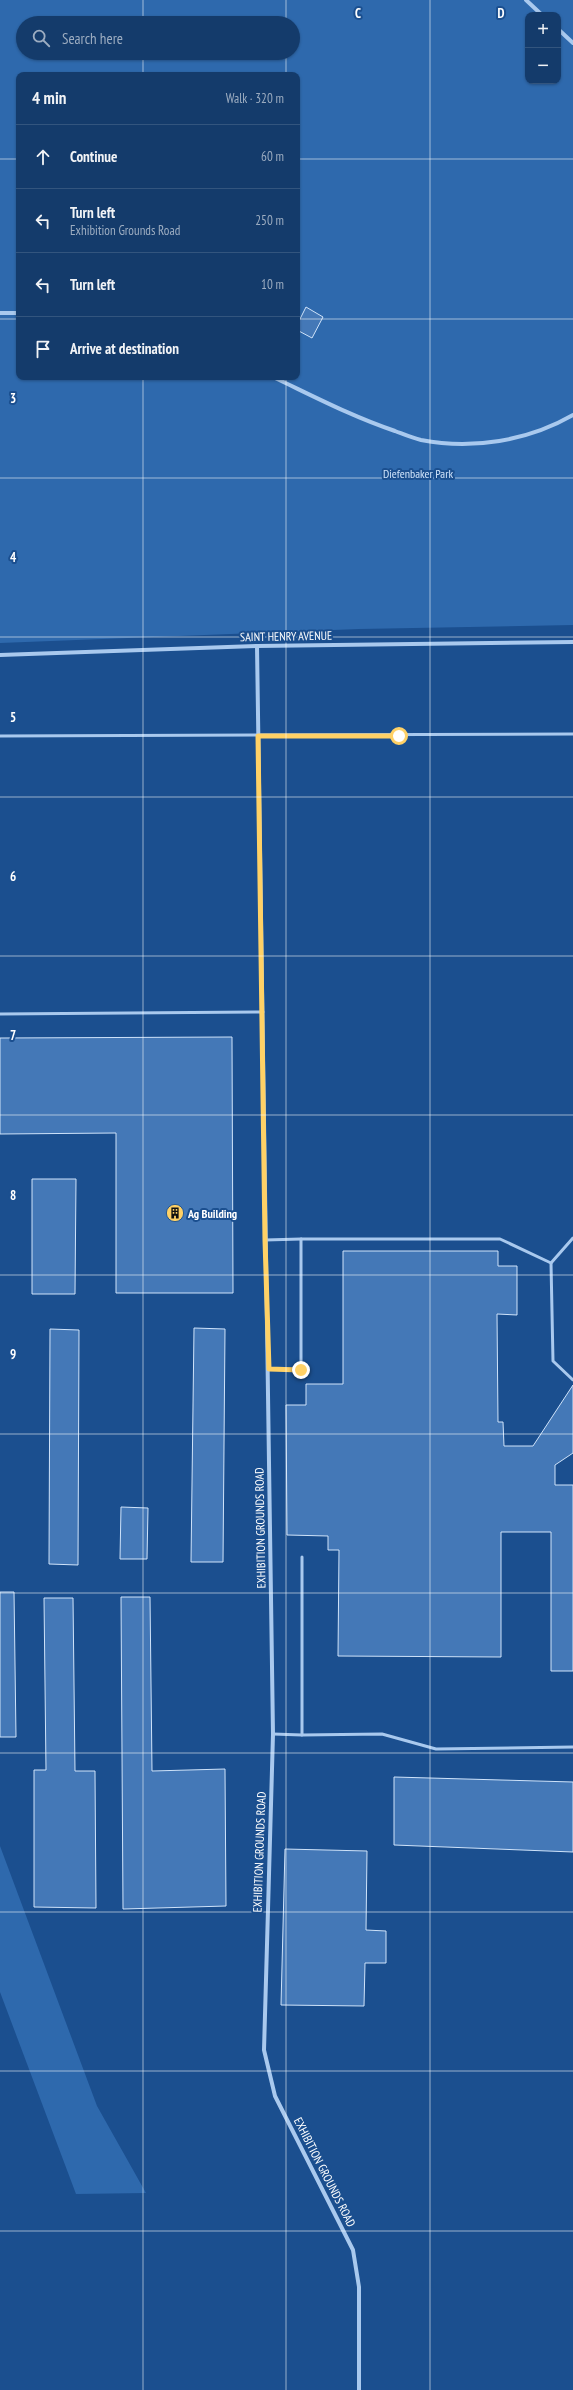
<!DOCTYPE html>
<html lang="en">
<head>
<meta charset="utf-8">
<style>
	:root { --surface:#143b6b; --page:#214673; --text:#f1f3f6; --muted:#9dadc1; --line:#33557e }
	body { margin:0; font-family:"PT Sans Narrow",sans-serif; background:var(--page); color:var(--text) }
	.controls { position:absolute; right:12px; top:12px; display:grid; overflow:hidden; border-radius:8px; box-shadow:0 1px 3px #0004 }
	.controls button { width:36px; height:36px; display:grid; place-items:center; padding:0; border:0; border-bottom:1px solid var(--line); background:var(--surface); color:var(--text); font:20px sans-serif }
	.stop { position:absolute; width:12px; height:12px; margin:-9px; border:3px solid #ffd166; border-radius:50%; background:#fff }
	.stop.end { background:#ffd166; border-color:#fff; box-shadow:0 1px 4px #0008 }
	.list { margin:0; padding:0; list-style:none }
	h2 { display:flex; justify-content:space-between; align-items:center; height:52px; margin:0; padding:0 16px; font-size:17px }
	h2 small { font-size:13px; font-weight:400; color:var(--muted) }
	.list li { display:grid; grid-template-columns:26px 1fr auto; gap:12px; align-items:center; box-sizing:border-box; height:64px; padding:0 16px; border-top:1px solid var(--line) }
	.list b { display:block; font-size:15px; white-space:nowrap }
	.list p { margin:0; font-size:13px; white-space:nowrap; color:var(--muted) }
	.list em { font-size:13px; font-style:normal; color:var(--muted) }
	.icon { flex:none; width:22px; height:22px; fill:none; stroke:currentColor; stroke-width:2; stroke-linecap:round; stroke-linejoin:round }
	.map { position:relative; flex:none; width:573px; height:2390px; overflow:hidden }
	.search { position:absolute; background:var(--surface); box-shadow:0 1px 3px #0004; left:16px; top:16px; width:284px; height:44px; display:flex; align-items:center; gap:10px; box-sizing:border-box; padding:0 14px; border-radius:22px; color:var(--muted); font-size:15px }
	.panel { position:absolute; background:var(--surface); box-shadow:0 1px 3px #0004; left:16px; top:72px; width:284px; height:308px; border-radius:8px }
	.map>svg:first-child { display:block }
	.green { fill:#2e69ad; fill-rule:evenodd }
	.building { fill:#4478b7; stroke:#cfe3fa }
	.lines { fill:none; stroke-linecap:round; stroke-linejoin:round }
	.lane { stroke:#a9c9ee; stroke-width:3 }
	.street { stroke:#a9c9ee; stroke-width:4 }
	.route { stroke:#ffd166; stroke-width:5 }
	.grid { fill:none; stroke:#fff; stroke-width:1; stroke-opacity:0.55 }
	.labels { text-anchor:middle; dominant-baseline:central; stroke-width:4; stroke-linejoin:round; paint-order:stroke }
	.park-label { font-size:12px; fill:#cfe3fa; stroke:#1b4f8f }
	.street-label { font-size:12px; fill:#fff; stroke:#1b4f8f }
	.poi-label { font-size:12px; font-weight:bold; fill:#fff; stroke:#1b4f8f; text-anchor:start }
	.grid-label { font-size:13px; text-anchor:middle; font-weight:bold; fill:#fff; stroke:#1b4f8f; stroke-width:4; stroke-linejoin:round; paint-order:stroke }
</style>
</head>
<body>
<div class="map">
<svg width="573" height="2390" viewBox="0 0 573 2390">
	<rect width="100%" height="100%" fill="#1b4f8f"/>
	<!-- green -->
	<g class="green">
		<path d="M0,0H573V625L359,629L0,643ZM528,15H558V81H528ZM23,23H293V53H23ZM19,75H297V377H19Z"/>
		<polygon points="0,1846 97,2106 146,2193 76,2194 0,1992"/>
	</g>
	<!-- building -->
	<g class="building">
		<polygon points="306,307 323,317 312,338 297,330 297,325"/>
		<polygon points="232,1037 233,1293 116,1293 116,1133 0,1134 0,1038"/>
		<polygon points="32,1179 76,1179 75,1294 32,1294"/>
		<polygon points="343,1251 498,1251 498,1266 517,1266 517,1315 497,1314 498,1422 503,1422 504,1446 533,1446 573,1385 573,1453 555,1465 555,1485 573,1485 573,1671 551,1671 551,1532 501,1532 501,1657 338,1656 339,1550 328,1550 328,1536 287,1535 286,1405 306,1405 306,1384 343,1384"/>
		<polygon points="194,1328 225,1329 223,1562 191,1562"/>
		<polygon points="50,1329 79,1330 78,1565 49,1564"/>
		<polygon points="121,1507 148,1508 147,1559 120,1559"/>
		<polygon points="0,1592 14,1592 16,1737 0,1737"/>
		<polygon points="121,1597 150,1597 152,1771 225,1769 226,1906 123,1909"/>
		<polygon points="44,1598 73,1598 75,1771 95,1771 96,1908 34,1907 34,1770 46,1770"/>
		<polygon points="394,1777 573,1782 573,1852 394,1845"/>
		<polygon points="285,1849 367,1851 366,1930 386,1931 386,1963 365,1963 364,2006 281,2005"/>
	</g>
	<g class="lines">
		<!-- lane -->
		<g class="lane">
			<polyline points="0,736 573,734"/>
			<polyline points="0,1014 263,1012"/>
			<polyline points="573,1238 551,1263 553,1361 573,1380"/>
			<polyline points="265,1240 301,1239"/>
			<polyline points="269,1369 301,1370 301,1239 500,1239 551,1263"/>
			<polyline points="302,1557 302,1735 382,1734 436,1749 573,1747"/>
			<polyline points="273,1734 302,1735"/>
		</g>
		<!-- street -->
		<g class="street">
			<polyline points="526,0 542,15"/>
			<polyline points="558,29 573,43"/>
			<polyline points="0,313 19,313"/>
			<path d="M273,377C313,396 353,417 395,431C403,434 412,438 421,440C472,450 528,441 573,415"/>
			<polyline points="257,646 273,1734 264,2050 275,2096 353,2250 359,2287 359,2390"/>
			<polyline points="0,655 257,646 573,642"/>
		</g>
	</g>
	<g class="lines">
		<!-- route -->
		<polyline class="route" points="301,1370 269,1369 265,1240 258,736 399,736"/>
	</g>
	<!-- grid -->
	<path class="grid" d="M143,0V23M286,0V23M430,0V2390M143,53V75M286,53V75M0,159H19M297,159H573M0,319H19M297,319H573M143,377V2390M286,377V2390M0,478H573M0,637H573M0,797H573M0,956H573M0,1115H573M0,1275H573M0,1434H573M0,1593H573M0,1753H573M0,1912H573M0,2071H573M0,2231H573"/>
	<!-- icons -->
	<defs>
		<symbol id="building-disc" viewBox="-11 -11 22 22"><circle r="9.5" fill="#ffd166" stroke="#1b4f8f"/><path d="M-4-6H4V6H1V3H-1V6H-4ZM-2.5-4.3h1.7v1.8h-1.7ZM.8-4.3h1.7v1.8H.8ZM-2.5-1h1.7V.8h-1.7ZM.8-1h1.7V.8H.8Z" fill="#111"/></symbol>
	</defs>
	<g fill-rule="evenodd">
		<use href="#building-disc" x="165" y="1203" width="20" height="20"/>
	</g>
	<g class="labels">
		<!-- park labels -->
		<g class="park-label">
			<text x="418" y="473">Diefenbaker Park</text>
		</g>
		<!-- street labels -->
		<g class="street-label">
			<text transform="translate(286 636) rotate(-1)">SAINT HENRY AVENUE</text>
			<text transform="translate(260 1528) rotate(-91)">EXHIBITION GROUNDS ROAD</text>
			<text transform="translate(259 1852) rotate(-88)">EXHIBITION GROUNDS ROAD</text>
			<text transform="translate(325 2172) rotate(63)">EXHIBITION GROUNDS ROAD</text>
		</g>
		<!-- poi labels -->
		<g class="poi-label">
			<text x="188" y="1213">Ag Building</text>
		</g>
	</g>
	<g class="grid-label">
		<text x="358" y="18">C</text>
		<text x="501" y="18">D</text>
		<text x="13" y="403">3</text>
		<text x="13" y="562">4</text>
		<text x="13" y="722">5</text>
		<text x="13" y="881">6</text>
		<text x="13" y="1040">7</text>
		<text x="13" y="1200">8</text>
		<text x="13" y="1359">9</text>
	</g>
</svg>
<div class="controls">
<button>+</button>
<button>−</button>
</div>
<div class="stop" style="left:399px;top:736px"></div>
<div class="stop end" style="left:301px;top:1370px"></div>
<div class="search"><svg class="icon" aria-label="search" viewBox="0 0 24 24"><circle cx="10" cy="10" r="6"/><path d="M15 15l6 6"/></svg>Search here</div>
<section class="panel">
<h2>4 min<small>Walk · 320 m</small></h2>
<ul class="list">
<li><svg class="icon" aria-label="ahead" viewBox="0 0 24 24"><path d="M12 20V5M6 11l6-6 6 6"/></svg><div><b>Continue</b></div><em>60 m</em></li>
<li><svg class="icon" aria-label="left" viewBox="0 0 24 24"><path d="M17 20v-9H6M10 6l-5 5 5 5"/></svg><div><b>Turn left</b><p>Exhibition Grounds Road</p></div><em>250 m</em></li>
<li><svg class="icon" aria-label="left" viewBox="0 0 24 24"><path d="M17 20v-9H6M10 6l-5 5 5 5"/></svg><div><b>Turn left</b></div><em>10 m</em></li>
<li><svg class="icon" aria-label="arrive" viewBox="0 0 24 24"><path d="M6 21V4h12l-3 4 3 4H6"/></svg><div><b>Arrive at destination</b></div></li>
</ul>
</section>
</div>
</body>
</html>
